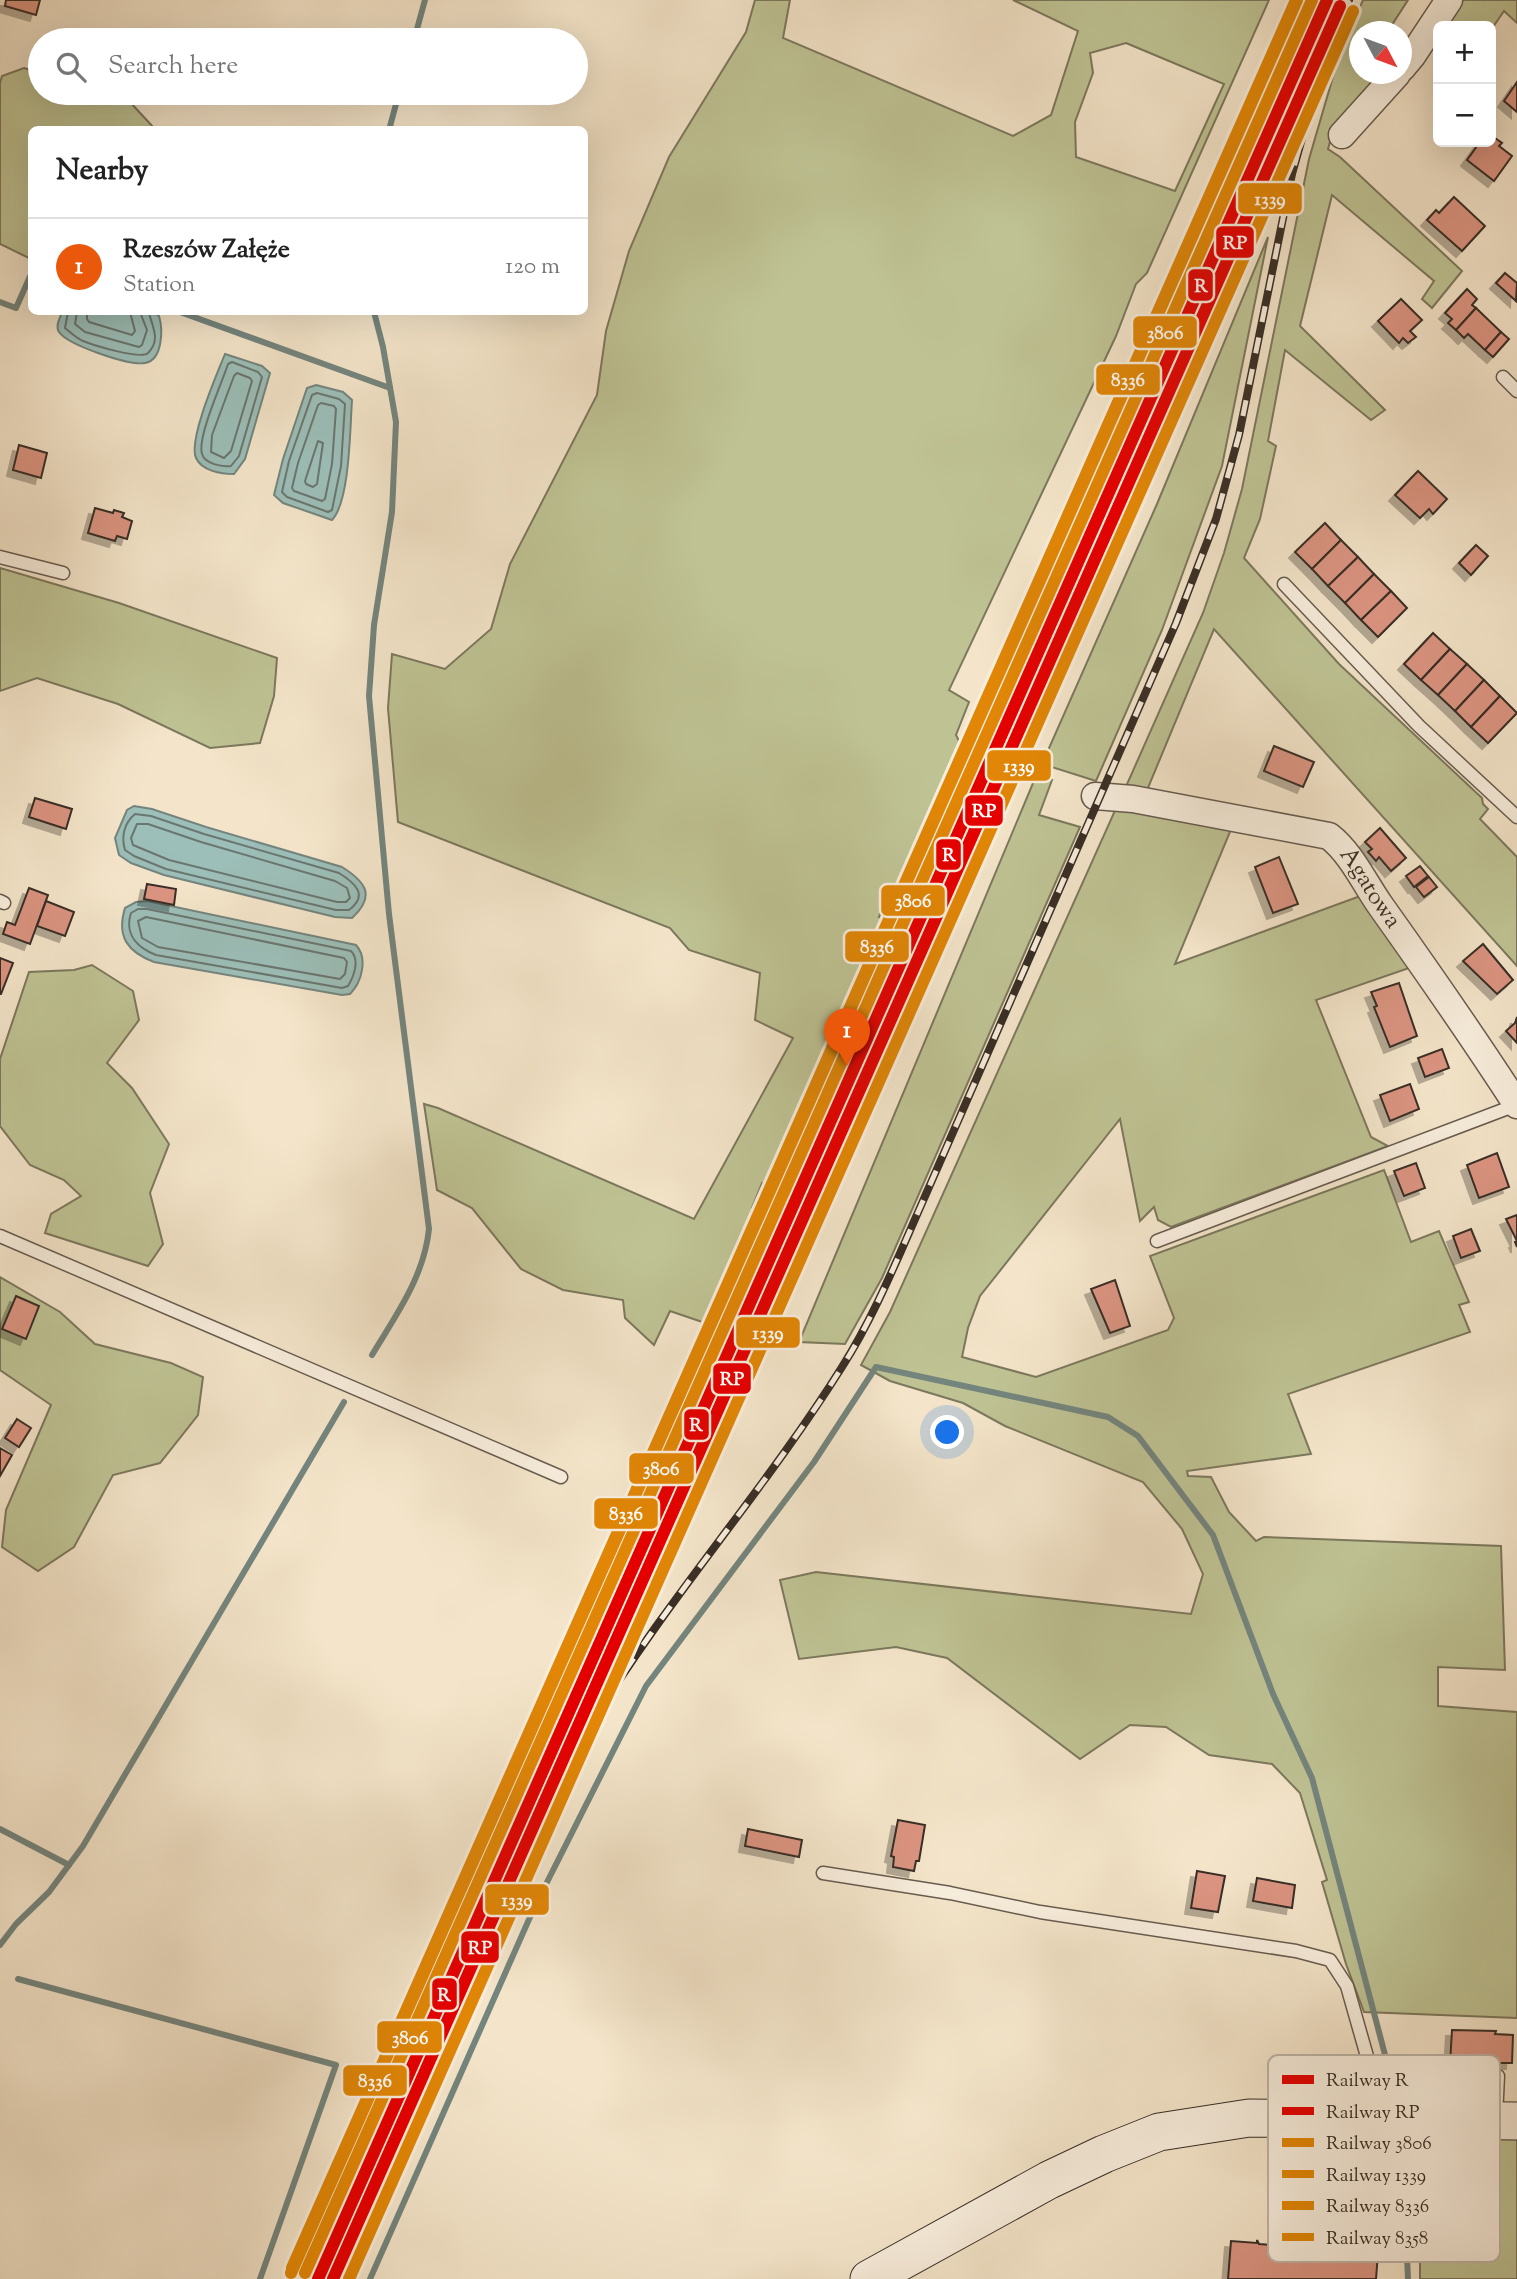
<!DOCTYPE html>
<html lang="en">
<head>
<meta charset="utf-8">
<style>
	:root { --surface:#fff; --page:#f2f2f2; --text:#222; --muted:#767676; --line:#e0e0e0; --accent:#ea580c }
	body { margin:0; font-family:"Sorts Mill Goudy",serif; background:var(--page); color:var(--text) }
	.controls { position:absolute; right:21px; top:21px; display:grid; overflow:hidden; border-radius:10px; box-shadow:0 7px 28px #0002 }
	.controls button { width:63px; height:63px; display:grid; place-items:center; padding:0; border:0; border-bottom:2px solid var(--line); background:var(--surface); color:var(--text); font:35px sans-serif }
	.compass { position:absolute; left:1349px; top:21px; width:63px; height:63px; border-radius:50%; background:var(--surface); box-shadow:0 7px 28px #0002; rotate:131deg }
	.you { position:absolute; left:948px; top:1433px; width:24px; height:24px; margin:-18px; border:5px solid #fff; border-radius:50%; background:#1a73e8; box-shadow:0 0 0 10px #1a73e833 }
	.badge { display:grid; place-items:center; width:46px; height:46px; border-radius:50%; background:var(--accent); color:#fff; font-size:23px; font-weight:700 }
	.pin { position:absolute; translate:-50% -58px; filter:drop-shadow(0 2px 4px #0008) }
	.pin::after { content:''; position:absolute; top:37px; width:24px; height:21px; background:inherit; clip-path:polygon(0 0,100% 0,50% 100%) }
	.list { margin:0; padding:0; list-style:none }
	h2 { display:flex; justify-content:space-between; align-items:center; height:91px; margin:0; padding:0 28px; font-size:30px }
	h2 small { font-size:23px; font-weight:400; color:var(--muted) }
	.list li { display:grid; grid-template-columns:46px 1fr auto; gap:21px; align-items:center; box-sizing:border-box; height:98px; padding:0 28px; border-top:2px solid var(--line) }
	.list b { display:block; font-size:26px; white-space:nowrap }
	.list p { margin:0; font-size:23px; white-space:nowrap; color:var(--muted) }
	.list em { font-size:23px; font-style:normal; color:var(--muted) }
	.icon { flex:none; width:38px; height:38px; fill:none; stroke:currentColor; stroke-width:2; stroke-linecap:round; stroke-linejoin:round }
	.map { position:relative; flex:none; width:1517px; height:2279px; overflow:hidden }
	.search { position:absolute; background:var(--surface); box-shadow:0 7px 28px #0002; left:28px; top:28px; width:560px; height:77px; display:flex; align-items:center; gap:18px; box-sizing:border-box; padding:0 24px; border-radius:38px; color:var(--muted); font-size:26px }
	.panel { position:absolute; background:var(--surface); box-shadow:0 7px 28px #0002; left:28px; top:126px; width:560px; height:189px; border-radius:10px }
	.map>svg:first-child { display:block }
	.green { fill:#bfc394; stroke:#7c785d; stroke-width:2; fill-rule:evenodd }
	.water { fill:#9cbfb9; stroke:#74857e; stroke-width:2 }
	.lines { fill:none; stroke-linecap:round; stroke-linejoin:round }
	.shore { stroke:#6a7670; stroke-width:2 }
	.stream { stroke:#74857e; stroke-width:6 }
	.building { fill:#db9481; stroke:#382e26; stroke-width:2; filter:url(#shadow) }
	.lane-casing { stroke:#675c4f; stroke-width:15 }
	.street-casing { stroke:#675c4f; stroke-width:29 }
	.secondary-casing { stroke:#382e26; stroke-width:39 }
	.lane { stroke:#f8eedd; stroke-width:12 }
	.street { stroke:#f8eedd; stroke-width:26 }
	.secondary { stroke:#f8eedd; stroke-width:37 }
	.rail-casing { stroke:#382e26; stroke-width:8 }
	.rail { stroke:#f8eedd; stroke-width:5; stroke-dasharray:16; stroke-linecap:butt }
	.rail-1-casing { stroke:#f8eedd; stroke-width:18 }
	.rail-2-casing { stroke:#f8eedd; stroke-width:18 }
	.rail-3-casing { stroke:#f8eedd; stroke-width:18 }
	.rail-4-casing { stroke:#f8eedd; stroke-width:18 }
	.rail-5-casing { stroke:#f8eedd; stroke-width:18 }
	.rail-6-casing { stroke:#f8eedd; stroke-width:18 }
	.rail-1 { stroke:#e50000; stroke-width:12 }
	.rail-2 { stroke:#e50000; stroke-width:12 }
	.rail-3 { stroke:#e18606; stroke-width:12 }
	.rail-4 { stroke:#e18606; stroke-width:12 }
	.rail-5 { stroke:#e18606; stroke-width:12 }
	.rail-6 { stroke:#e18606; stroke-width:12 }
	.labels { text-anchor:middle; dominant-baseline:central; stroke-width:6; stroke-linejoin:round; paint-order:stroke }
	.street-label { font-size:24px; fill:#382e26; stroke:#f8eedd }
	.key { fill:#f8eedd; stroke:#beb4a6; stroke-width:2 }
	.key-label { font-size:19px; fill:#382e26 }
	.line-badge { stroke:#f8eedd; stroke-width:2.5 }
	.badge-label { font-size:19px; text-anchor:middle; font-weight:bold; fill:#fff }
</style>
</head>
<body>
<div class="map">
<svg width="1517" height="2279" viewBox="0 0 1517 2279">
	<defs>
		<filter id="shadow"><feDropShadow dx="-6" dy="6" stdDeviation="0" flood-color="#0004"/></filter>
	</defs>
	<rect width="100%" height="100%" fill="#f4e5ca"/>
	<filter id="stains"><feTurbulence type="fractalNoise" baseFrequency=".00286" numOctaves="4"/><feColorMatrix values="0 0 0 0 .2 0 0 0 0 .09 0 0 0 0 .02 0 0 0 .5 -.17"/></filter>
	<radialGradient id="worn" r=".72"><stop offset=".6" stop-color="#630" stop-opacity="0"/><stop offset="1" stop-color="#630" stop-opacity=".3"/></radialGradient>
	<!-- green -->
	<g class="green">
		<path d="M755,0H790L783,38L1013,136L1051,115L1078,31L1013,0H1269L1147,273L1136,284L1116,336L949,690L969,702L956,735L959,741L954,767L899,893L890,890L879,917L887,920L769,1186L762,1183L752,1208L758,1211L708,1324L670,1311L654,1345L625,1318L623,1300L563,1290L521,1269L472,1208L437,1190L424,1104L438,1108L694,1219L793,1038L755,1020L760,973L689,950L670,928L398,822L388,708L392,654L445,669L491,629L510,564L597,395L606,331L629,251L669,157L746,32ZM1126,43L1224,84L1175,191L1076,157L1075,122L1093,73L1090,53Z"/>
		<polygon points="1363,0 1408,0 1388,31 1360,32 1360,74 1385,74 1331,138 1328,149 1340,157 1462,271 1432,308 1422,299 1434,281 1332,195 1300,326 1385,410 1371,420 1285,350 1268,441 1276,446 1260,519 1244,558 1339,664 1482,798 1483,804 1488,809 1480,819 1517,857 1517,966 1214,629 1145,795 1124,791 1203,613 1224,553 1242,489 1309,159 1340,53"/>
		<path d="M1456,0H1517V23L1504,11L1491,30V26H1438V57C1428,35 1443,17 1456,0Z"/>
		<polygon points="24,68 40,73 40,93 103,93 129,101 155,129 32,130 31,259 0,244 0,83 2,76"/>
		<polygon points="1268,237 1222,466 1162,630 1096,781 1042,764 1157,504"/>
		<polygon points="0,568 119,603 277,658 274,696 260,743 210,748 118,704 37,678 0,691"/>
		<polygon points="1036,776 1052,780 1039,815 1080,827 882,1278 845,1344 799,1342"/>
		<polygon points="1117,806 1232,827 1175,964 1363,895 1412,967 1316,1000 1371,1137 1388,1146 1171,1227 1158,1220 1154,1207 1140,1221 1120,1119 980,1296 968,1328 962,1357 1036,1377 1168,1330 1174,1318 1150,1256 1384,1170 1411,1242 1439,1231 1469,1302 1459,1305 1470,1332 1288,1394 1311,1454 1187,1471 1188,1476 1211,1477 1229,1512 1256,1541 1264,1537 1501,1546 1505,1670 1438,1667 1438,1706 1517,1712 1517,2018 1364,2012 1346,1964 1322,1882 1327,1880 1300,1793 1272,1764 1209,1755 1166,1727 1130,1725 1080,1759 947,1658 896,1647 799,1659 780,1580 816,1572 1191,1614 1203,1574 1182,1529 1143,1482 1005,1426 963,1403 890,1381 861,1365 890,1312"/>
		<polygon points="92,965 133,991 139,1020 107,1063 132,1088 169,1144 150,1193 163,1244 148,1266 45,1233 51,1214 81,1196 64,1180 30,1165 0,1126 0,1059 29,972 74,970"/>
		<polygon points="0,1277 60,1312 95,1344 171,1363 203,1377 198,1415 160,1463 113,1475 74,1547 38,1571 2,1547 6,1510 51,1405 0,1370"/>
		<polygon points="1420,2136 1517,2137 1517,2279 1420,2279"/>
	</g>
	<!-- water -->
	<g class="water">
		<path d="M62,312H152L159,316C163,329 163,360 145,363C129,366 68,345 59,332C55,326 60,318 62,312Z"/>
		<path d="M225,354L262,366L270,373L245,459L234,474C221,474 202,471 196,458C188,440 217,374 225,354Z"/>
		<path d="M316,385L343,392L352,400C350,428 350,501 332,520L283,503L274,495L283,459L307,388Z"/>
		<path d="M134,806L152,809L206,827L342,867C366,882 376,896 352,918L335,917L164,875L131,863L119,855L115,838L127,810Z"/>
		<path d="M147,901L356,945C368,958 362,982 350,994L342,995L154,962C128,952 116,937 125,908L136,902Z"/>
	</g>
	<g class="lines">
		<!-- shore -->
		<g class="shore">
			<path d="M68,312L65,328C70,332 76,338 83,341C93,345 141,360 148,353C162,339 151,325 149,312"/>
			<polyline points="77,312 75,324 85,332 139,347 142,345 147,330 140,312"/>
			<polyline points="87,312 87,319 89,322 132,335 135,331 130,312"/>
			<path d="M232,362L258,372L262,377L239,456L231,466C222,467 205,464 202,454C197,437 222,383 228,364Z"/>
			<polygon points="237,373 250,378 252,381 231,451 224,458 211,452 212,435 234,376"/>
			<polygon points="317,393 339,399 345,404 341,466 332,510 328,512 287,497 282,492 289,461 312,395"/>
			<polygon points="321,403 334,406 336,409 332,464 325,499 322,501 294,491 292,488 298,463 318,405"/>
			<polygon points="318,441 323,443 317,484 313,487 306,484 305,481"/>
			<path d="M135,814L151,816L204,834L339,873C355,883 369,895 349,910H336L166,869L134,856L125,850C121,837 124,823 135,814Z"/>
			<polygon points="137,824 148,824 201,842 335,881 347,888 350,898 346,902 337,902 169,860 133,845 131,838"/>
			<path d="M138,909H147L351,951C360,960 354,976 348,986L342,988L156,955C138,948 124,935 131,913Z"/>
			<polygon points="146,917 344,958 347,962 345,974 340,979 158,947 142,938 138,921"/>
		</g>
		<!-- stream -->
		<g class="stream">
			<polyline points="414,40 425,0"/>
			<polyline points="389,130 399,93"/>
			<polyline points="0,302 16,308 32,272"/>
			<polyline points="180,312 390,388"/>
			<path d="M372,1355C396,1315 424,1277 429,1229L389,914L369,696L374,625L392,512L396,422L383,347L374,312"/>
			<polyline points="0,1829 69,1865"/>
			<polyline points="0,1945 16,1924 49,1892 83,1846 344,1402"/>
			<polyline points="18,1979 336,2065 260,2279"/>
			<polyline points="1402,2139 1408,2279"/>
			<polyline points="370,2279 534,1908 646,1686 814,1462 876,1367 1108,1417 1138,1436 1213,1535 1273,1694 1312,1778 1398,2104"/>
		</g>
	</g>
	<!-- building -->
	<g class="building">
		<polygon points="6,0 40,0 36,15 5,6"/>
		<polygon points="1517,82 1517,112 1504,101"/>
		<polygon points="1495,138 1502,143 1499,146 1512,156 1494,181 1467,160 1480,142 1493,141"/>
		<polygon points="1454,197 1485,226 1462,251 1427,220 1436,210 1439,213"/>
		<polygon points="1505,273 1517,283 1516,301 1496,283"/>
		<polygon points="1467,289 1477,299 1472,305 1476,308 1456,330 1448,323 1452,319 1445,313"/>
		<polygon points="1401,299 1422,320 1410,331 1416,337 1408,343 1403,338 1399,343 1378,321"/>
		<polygon points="1476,308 1501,332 1485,350 1468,334 1464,338 1456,330"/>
		<polygon points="1501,332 1509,339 1493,357 1485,350"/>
		<polygon points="19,445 47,453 41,478 13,470"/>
		<polygon points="1418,471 1447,499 1433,514 1429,509 1420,518 1395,495"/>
		<polygon points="95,508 113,513 114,510 124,513 122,517 132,521 127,539 117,536 115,541 88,533"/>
		<polygon points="1325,523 1341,540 1312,569 1295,552"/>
		<polygon points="1341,540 1358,557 1328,586 1312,569"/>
		<polygon points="1476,545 1488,556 1471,575 1459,563"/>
		<polygon points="1358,557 1374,574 1345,603 1328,586"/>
		<polygon points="1374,574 1391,591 1361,620 1345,603"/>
		<polygon points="1391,591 1407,608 1378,637 1361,620"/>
		<polygon points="1433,633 1450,649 1421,680 1404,664"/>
		<polygon points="1450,649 1467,664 1438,695 1421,680"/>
		<polygon points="1467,664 1484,680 1455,711 1438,695"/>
		<polygon points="1484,680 1500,696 1471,727 1455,711"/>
		<polygon points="1500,696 1517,713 1488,743 1471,727"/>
		<polygon points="1274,746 1314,762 1303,787 1264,771"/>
		<polygon points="35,798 72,809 66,829 29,817"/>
		<polygon points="1380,828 1406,858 1391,871 1379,857 1376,861 1368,852 1372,849 1365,842"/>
		<polygon points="1279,857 1298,904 1273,913 1255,867"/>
		<polygon points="1420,866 1428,876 1414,887 1406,876"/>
		<polygon points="1429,877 1437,887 1424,897 1416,887"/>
		<polygon points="147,884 176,889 174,905 144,899"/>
		<polygon points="29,888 48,895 30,944 3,934 7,922 15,925"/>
		<polygon points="46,901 74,912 65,936 37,926"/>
		<polygon points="1483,944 1513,980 1497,994 1463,961"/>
		<polygon points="0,958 13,963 1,994 0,994"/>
		<polygon points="1399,983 1417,1036 1390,1047 1374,1007 1377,1006 1371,992"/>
		<polygon points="1517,1017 1517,1043 1506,1031 1515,1023"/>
		<polygon points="1442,1049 1449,1068 1425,1077 1418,1058"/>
		<polygon points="1410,1084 1419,1109 1390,1121 1380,1095"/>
		<polygon points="1497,1153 1509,1187 1479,1198 1467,1165"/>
		<polygon points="1416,1163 1425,1188 1404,1196 1394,1171"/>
		<polygon points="1517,1215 1517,1247 1515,1242 1517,1241 1506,1219"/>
		<polygon points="1471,1229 1480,1251 1461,1258 1453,1236"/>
		<polygon points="1115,1280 1130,1326 1110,1333 1091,1289"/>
		<polygon points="16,1296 39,1306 26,1339 2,1329"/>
		<polygon points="17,1419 31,1428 19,1447 5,1438"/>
		<polygon points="0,1448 12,1455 0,1476"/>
		<polygon points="898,1820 925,1825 919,1861 916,1861 914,1871 893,1867 894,1857 891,1856"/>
		<polygon points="748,1829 802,1840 799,1857 745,1846"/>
		<polygon points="1197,1871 1225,1876 1218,1912 1191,1908"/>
		<polygon points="1257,1878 1295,1885 1292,1908 1253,1901"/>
		<polygon points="1452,2030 1496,2031 1495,2034 1513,2035 1512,2063 1494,2063 1494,2065 1450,2064"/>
		<polygon points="1257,2240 1259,2244 1378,2253 1376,2279 1228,2279 1231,2241 1257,2243"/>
	</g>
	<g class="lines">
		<defs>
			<g id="lane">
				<polyline points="1503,377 1517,391"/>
				<polyline points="0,557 63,573"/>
				<polyline points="1284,584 1419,726 1517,817"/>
				<polyline points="0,901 4,903"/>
				<polyline points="0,1236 561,1477"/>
				<polyline points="1157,1241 1516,1105"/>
				<polyline points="823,1873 950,1893 1040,1912 1296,1951 1330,1960 1347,1986 1378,2095 1380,2118"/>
				<polyline points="1496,2117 1498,2076"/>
			</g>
			<g id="street">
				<polyline points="1402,68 1412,56 1449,0"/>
				<polyline points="1342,135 1397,74"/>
				<path id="s1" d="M1095,796L1133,799L1329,836C1351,853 1364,882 1380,905C1427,971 1473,1037 1517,1105"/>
			</g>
			<polyline id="secondary" points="869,2279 1049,2180 1104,2154 1159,2132 1249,2118 1517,2121"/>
		</defs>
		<!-- lane casing -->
		<use href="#lane" class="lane-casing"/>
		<!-- street casing -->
		<use href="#street" class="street-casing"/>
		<!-- secondary casing -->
		<use href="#secondary" class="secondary-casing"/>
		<!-- lane -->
		<use href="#lane" class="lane"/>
		<!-- street -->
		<use href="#street" class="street"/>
		<!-- secondary -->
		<use href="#secondary" class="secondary"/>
		<defs>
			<path id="rail" d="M339,2279C389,2167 439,2054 489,1942C521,1868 551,1792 592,1723C667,1599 765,1490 842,1367C870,1323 891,1274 912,1226L1176,623L1216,519L1239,435L1292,174L1319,78L1349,0"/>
		</defs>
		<!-- rail casing -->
		<use href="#rail" class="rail-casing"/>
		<!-- rail -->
		<use href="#rail" class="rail"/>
		<defs>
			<polyline id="rail-1" points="318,2279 1327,0"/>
			<polyline id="rail-2" points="333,2279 1340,6"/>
			<polyline id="rail-3" points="305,2273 1312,0"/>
			<polyline id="rail-4" points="349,2279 1353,11"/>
			<polyline id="rail-5" points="292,2268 1296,0"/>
			<polyline id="rail-6" points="291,2273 1297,0"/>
		</defs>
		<!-- rail-1 casing -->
		<use href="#rail-1" class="rail-1-casing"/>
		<!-- rail-2 casing -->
		<use href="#rail-2" class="rail-2-casing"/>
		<!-- rail-3 casing -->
		<use href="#rail-3" class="rail-3-casing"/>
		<!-- rail-4 casing -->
		<use href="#rail-4" class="rail-4-casing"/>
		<!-- rail-5 casing -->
		<use href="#rail-5" class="rail-5-casing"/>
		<!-- rail-6 casing -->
		<use href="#rail-6" class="rail-6-casing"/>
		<!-- rail-1 -->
		<use href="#rail-1" class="rail-1"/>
		<!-- rail-2 -->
		<use href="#rail-2" class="rail-2"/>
		<!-- rail-3 -->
		<use href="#rail-3" class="rail-3"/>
		<!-- rail-4 -->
		<use href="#rail-4" class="rail-4"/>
		<!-- rail-5 -->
		<use href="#rail-5" class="rail-5"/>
		<!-- rail-6 -->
		<use href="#rail-6" class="rail-6"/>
	</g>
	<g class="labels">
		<!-- street labels -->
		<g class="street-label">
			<text stroke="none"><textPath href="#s1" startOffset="304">Agatowa</textPath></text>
		</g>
	</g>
	<!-- legend -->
	<rect x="1268" y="2055" width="232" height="207" rx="10" class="key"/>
	<rect x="1282" y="2075" width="32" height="9" fill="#e50000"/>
	<rect x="1282" y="2107" width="32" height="8" fill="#e50000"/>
	<rect x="1282" y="2138" width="32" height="9" fill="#e18606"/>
	<rect x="1282" y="2170" width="32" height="8" fill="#e18606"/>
	<rect x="1282" y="2201" width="32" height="9" fill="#e18606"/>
	<rect x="1282" y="2233" width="32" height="8" fill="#e18606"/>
	<g class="key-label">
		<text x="1326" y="2086">Railway R</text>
		<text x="1326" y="2118">Railway RP</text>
		<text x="1326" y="2149">Railway 3806</text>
		<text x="1326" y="2181">Railway 1339</text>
		<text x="1326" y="2212">Railway 8336</text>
		<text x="1326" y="2244">Railway 8358</text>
	</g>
	<g class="line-badge">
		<rect x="1237" y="182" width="66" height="33" rx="7" fill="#e18606"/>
		<rect x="1215" y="225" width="40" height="34" rx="7" fill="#e50000"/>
		<rect x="1187" y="268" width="27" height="34" rx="7" fill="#e50000"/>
		<rect x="1132" y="315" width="66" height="34" rx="7" fill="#e18606"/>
		<rect x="1095" y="363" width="66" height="33" rx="7" fill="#e18606"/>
		<rect x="986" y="749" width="66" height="33" rx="7" fill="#e18606"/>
		<rect x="964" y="794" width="40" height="33" rx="7" fill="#e50000"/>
		<rect x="935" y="838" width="27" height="33" rx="7" fill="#e50000"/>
		<rect x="880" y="884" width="66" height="33" rx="7" fill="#e18606"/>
		<rect x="844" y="930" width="66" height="33" rx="7" fill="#e18606"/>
		<rect x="735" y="1316" width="66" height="33" rx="7" fill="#e18606"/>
		<rect x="712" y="1362" width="40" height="33" rx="7" fill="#e50000"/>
		<rect x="683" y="1408" width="27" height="33" rx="7" fill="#e50000"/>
		<rect x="628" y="1452" width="67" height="33" rx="7" fill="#e18606"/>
		<rect x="593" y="1497" width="66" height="33" rx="7" fill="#e18606"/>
		<rect x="484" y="1883" width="66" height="33" rx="7" fill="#e18606"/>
		<rect x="460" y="1930" width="40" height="34" rx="7" fill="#e50000"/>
		<rect x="431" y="1977" width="27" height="34" rx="7" fill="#e50000"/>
		<rect x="376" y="2020" width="67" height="34" rx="7" fill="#e18606"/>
		<rect x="342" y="2064" width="66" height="33" rx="7" fill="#e18606"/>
	</g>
	<g class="badge-label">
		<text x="1270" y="205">1339</text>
		<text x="1235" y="249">RP</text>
		<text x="1201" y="292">R</text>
		<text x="1165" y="339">3806</text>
		<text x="1128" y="386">8336</text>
		<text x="1019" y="772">1339</text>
		<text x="984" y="817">RP</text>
		<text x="949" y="861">R</text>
		<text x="913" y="907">3806</text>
		<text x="877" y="953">8336</text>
		<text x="768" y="1339">1339</text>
		<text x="732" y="1385">RP</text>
		<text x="696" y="1431">R</text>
		<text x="661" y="1475">3806</text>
		<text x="626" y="1520">8336</text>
		<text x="517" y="1906">1339</text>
		<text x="480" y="1954">RP</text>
		<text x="444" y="2001">R</text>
		<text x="410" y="2044">3806</text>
		<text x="375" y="2087">8336</text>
	</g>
	<rect width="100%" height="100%" filter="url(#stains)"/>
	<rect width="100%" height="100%" fill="url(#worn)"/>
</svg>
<div class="controls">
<button>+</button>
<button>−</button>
</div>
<svg class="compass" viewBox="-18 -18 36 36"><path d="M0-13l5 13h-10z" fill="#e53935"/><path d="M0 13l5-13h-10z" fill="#767676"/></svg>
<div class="you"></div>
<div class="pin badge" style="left:847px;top:1066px">1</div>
<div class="search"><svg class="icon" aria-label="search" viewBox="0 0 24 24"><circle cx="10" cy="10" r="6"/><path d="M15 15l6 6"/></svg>Search here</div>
<section class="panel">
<h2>Nearby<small></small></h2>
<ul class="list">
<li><span class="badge">1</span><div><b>Rzeszów Załęże</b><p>Station</p></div><em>120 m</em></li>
</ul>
</section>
</div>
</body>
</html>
